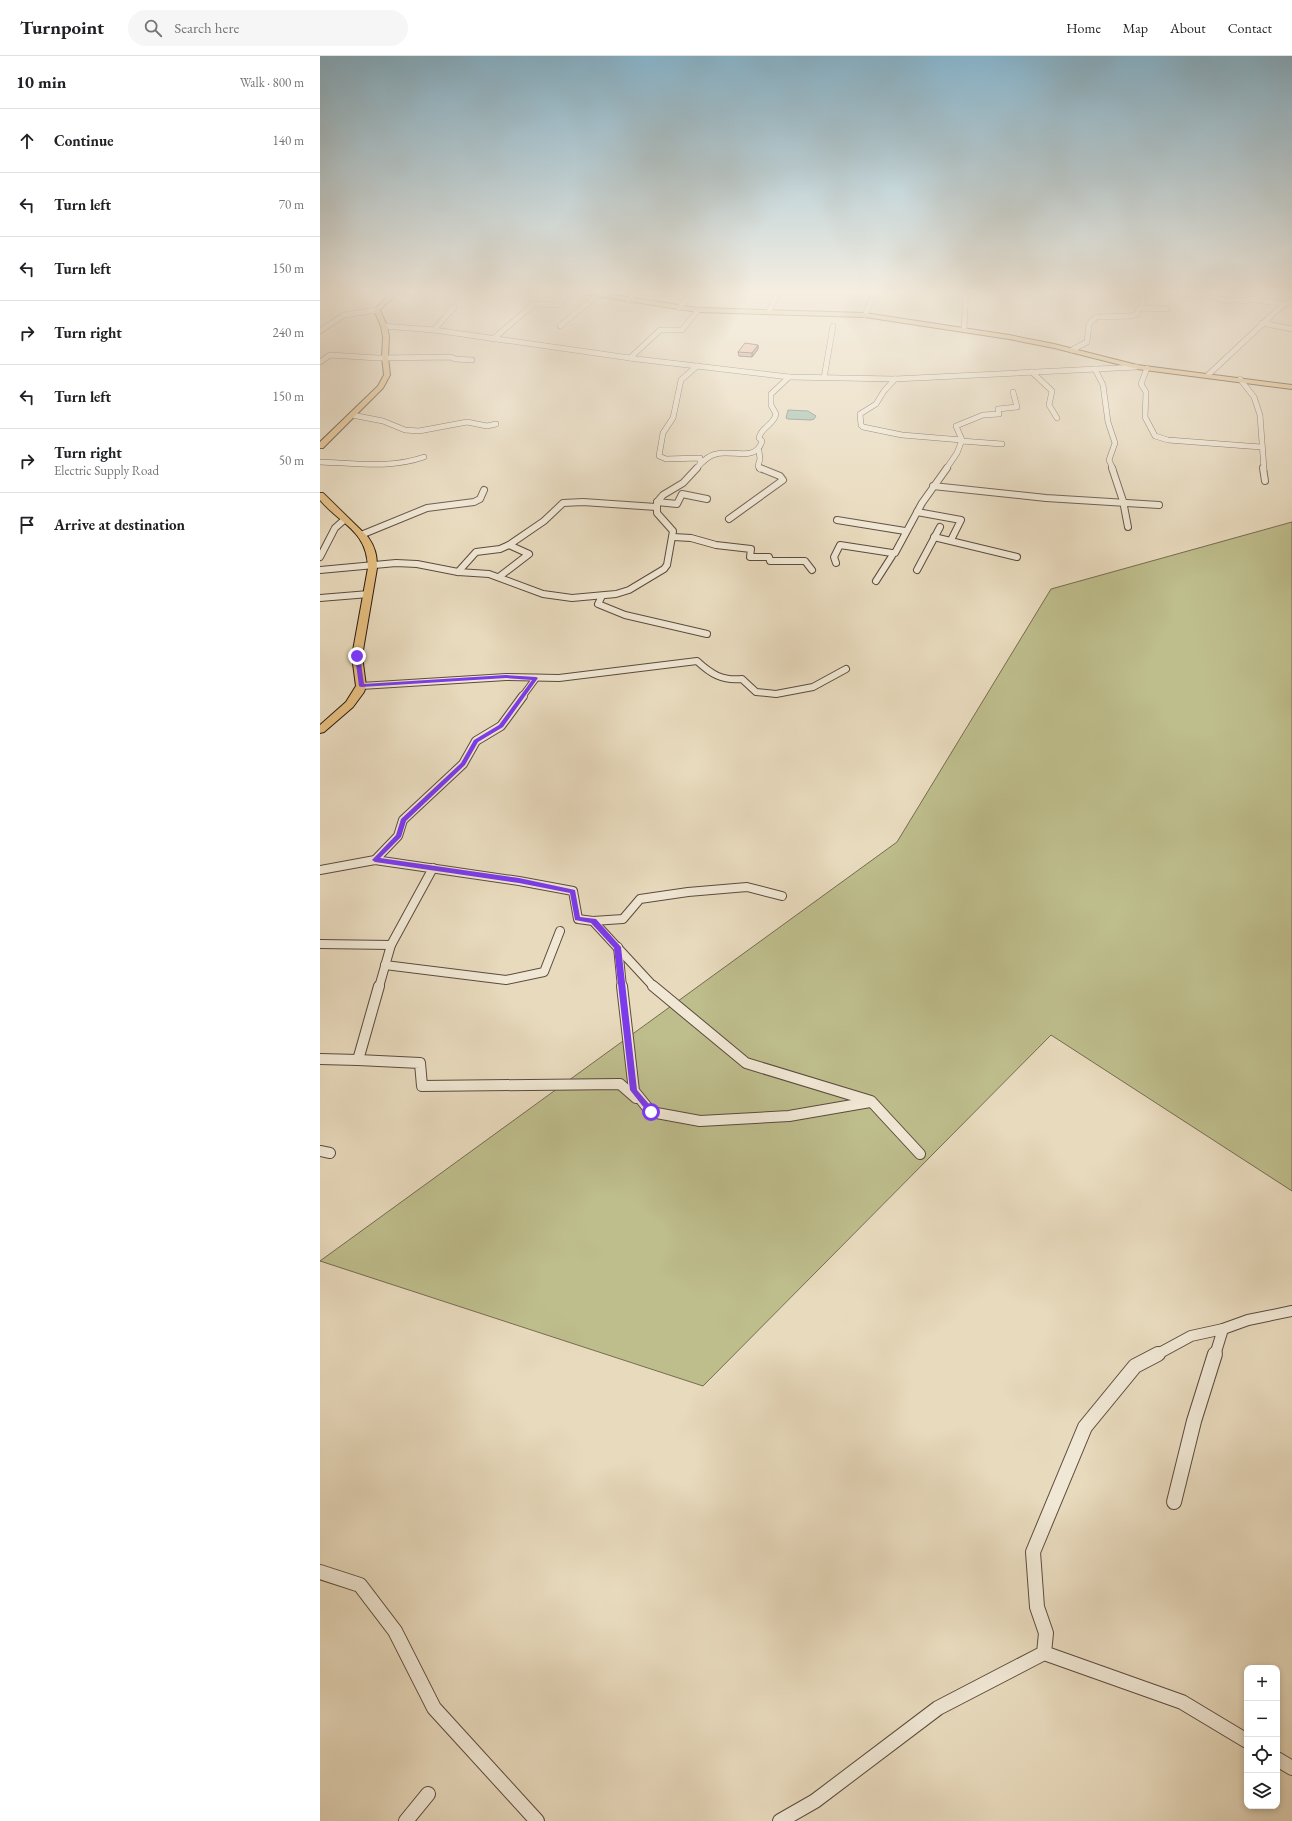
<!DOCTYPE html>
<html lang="en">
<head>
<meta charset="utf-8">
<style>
	:root { --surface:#fff; --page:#f6f6f6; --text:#202124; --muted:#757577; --line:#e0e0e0 }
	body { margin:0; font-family:"EB Garamond",serif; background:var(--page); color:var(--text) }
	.controls { position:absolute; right:12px; bottom:12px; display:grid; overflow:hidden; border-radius:8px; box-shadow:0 2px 6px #0003 }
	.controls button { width:36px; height:36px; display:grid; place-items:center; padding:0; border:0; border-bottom:1px solid var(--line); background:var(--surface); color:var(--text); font:20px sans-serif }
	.stop { position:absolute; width:12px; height:12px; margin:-9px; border:3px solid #7c3aed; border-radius:50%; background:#fff }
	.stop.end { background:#7c3aed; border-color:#fff; box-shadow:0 1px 4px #0008 }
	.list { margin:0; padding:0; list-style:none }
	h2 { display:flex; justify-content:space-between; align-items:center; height:52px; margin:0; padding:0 16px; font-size:17px }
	h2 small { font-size:13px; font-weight:400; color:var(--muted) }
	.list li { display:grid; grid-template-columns:26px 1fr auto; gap:12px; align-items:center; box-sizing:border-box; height:64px; padding:0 16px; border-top:1px solid var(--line) }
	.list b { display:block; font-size:15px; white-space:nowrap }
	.list p { margin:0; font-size:13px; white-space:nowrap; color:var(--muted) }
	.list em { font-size:13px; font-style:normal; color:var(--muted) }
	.icon { flex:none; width:22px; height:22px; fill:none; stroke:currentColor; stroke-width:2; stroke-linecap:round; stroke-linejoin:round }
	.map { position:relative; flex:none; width:972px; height:1765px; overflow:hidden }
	header { display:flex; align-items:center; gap:24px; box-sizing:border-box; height:56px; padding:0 20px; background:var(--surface); border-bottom:1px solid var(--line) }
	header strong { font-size:19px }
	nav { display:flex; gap:22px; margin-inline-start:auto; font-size:14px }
	.search { width:280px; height:36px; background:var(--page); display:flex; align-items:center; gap:10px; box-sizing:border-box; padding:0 14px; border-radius:22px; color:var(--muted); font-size:15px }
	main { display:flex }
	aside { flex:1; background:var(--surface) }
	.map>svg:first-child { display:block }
	.green { fill:#bebd8c; stroke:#766c50 }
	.water { fill:#98bbac; stroke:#6e7b6f }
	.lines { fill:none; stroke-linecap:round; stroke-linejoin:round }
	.minor-far4-casing { stroke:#5c4b3e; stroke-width:6 }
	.minor-far3-casing { stroke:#5c4b3e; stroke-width:8 }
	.minor-far2-casing { stroke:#5c4b3e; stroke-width:10 }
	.minor-far1-casing { stroke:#5c4b3e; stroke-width:12 }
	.minor-casing { stroke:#5c4b3e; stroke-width:16 }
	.major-casing { stroke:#2e1b14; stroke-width:2 }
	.minor-far4 { stroke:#f0e7d4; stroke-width:5 }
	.minor-far3 { stroke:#f0e7d4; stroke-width:6 }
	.minor-far2 { stroke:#f0e7d4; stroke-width:8 }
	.minor-far1 { stroke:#f0e7d4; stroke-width:10 }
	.minor { stroke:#f0e7d4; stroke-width:14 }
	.major { fill:#e4bd7e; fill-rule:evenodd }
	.wall { fill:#c6907e; stroke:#2e1b14 }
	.shaded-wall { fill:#a17667; stroke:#2e1b14 }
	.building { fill:#e6a893; stroke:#2e1b14 }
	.route { fill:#7c3aed }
</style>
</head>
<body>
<header>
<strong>Turnpoint</strong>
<div class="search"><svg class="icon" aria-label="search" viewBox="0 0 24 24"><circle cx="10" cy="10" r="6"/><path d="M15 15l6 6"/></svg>Search here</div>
<nav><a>Home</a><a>Map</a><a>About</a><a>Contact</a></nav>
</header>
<main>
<aside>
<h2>10 min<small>Walk · 800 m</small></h2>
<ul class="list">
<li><svg class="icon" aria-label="ahead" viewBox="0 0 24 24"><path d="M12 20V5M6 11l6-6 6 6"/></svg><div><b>Continue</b></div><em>140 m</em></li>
<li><svg class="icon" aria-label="left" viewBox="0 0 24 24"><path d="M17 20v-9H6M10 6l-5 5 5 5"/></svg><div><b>Turn left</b></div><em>70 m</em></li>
<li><svg class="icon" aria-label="left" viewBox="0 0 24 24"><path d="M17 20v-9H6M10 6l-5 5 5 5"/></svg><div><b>Turn left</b></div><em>150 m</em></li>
<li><svg class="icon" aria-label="right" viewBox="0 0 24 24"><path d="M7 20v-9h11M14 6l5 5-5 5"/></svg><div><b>Turn right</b></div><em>240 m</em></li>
<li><svg class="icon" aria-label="left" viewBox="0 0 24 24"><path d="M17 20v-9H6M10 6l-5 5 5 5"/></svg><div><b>Turn left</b></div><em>150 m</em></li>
<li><svg class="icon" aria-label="right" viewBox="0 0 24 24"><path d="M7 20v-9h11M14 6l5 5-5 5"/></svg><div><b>Turn right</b><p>Electric Supply Road</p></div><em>50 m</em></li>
<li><svg class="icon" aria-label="arrive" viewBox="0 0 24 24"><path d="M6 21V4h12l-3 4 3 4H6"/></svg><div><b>Arrive at destination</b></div></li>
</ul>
</aside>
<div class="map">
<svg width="972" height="1765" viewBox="0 0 972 1765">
	<rect width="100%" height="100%" fill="#e8dabd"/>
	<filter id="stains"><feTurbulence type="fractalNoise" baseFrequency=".005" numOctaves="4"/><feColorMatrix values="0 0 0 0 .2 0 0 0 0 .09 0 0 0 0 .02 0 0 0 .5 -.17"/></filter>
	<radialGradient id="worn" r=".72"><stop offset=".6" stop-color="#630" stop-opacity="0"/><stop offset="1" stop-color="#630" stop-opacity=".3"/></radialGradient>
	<!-- green -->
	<polygon class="green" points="972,466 972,1135 731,979 383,1330 0,1205 577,786 731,533"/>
	<!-- water -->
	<polygon class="water" points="468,354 488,355 496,360 494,363 491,364 468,363 466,362"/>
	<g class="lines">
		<defs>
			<g id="minor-far4">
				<polyline points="571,233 588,233"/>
				<polyline points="820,233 885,240 908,245 910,243 927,245 930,243 964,248"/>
				<polyline points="910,243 918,235"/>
				<polyline points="309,244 318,233"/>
				<polyline points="359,252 376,233"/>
				<polyline points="821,252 824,233"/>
				<polyline points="449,255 460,233"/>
				<polyline points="545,259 556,234 555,233"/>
				<polyline points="942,267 972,273"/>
				<polyline points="64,270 114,274 317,303 469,321 575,323 817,311"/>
				<polyline points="240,270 279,238"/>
				<polyline points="644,273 646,233"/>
				<polyline points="114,274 134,251"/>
				<polyline points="0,275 24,259 57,254"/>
				<polyline points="173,283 214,248 237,249 254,235"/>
				<polyline points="752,294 767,286 769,268 776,261 812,260 817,258 818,254 821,252 847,253"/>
				<polyline points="310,302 340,274 362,274 378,254"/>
				<polyline points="0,306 10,299 58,302 131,301 135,303 152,304"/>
				<polyline points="377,310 361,324 353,362 343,377 339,400 346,403 380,402 380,407"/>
				<polyline points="827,312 821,328 826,336 825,361 835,380 848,384 941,391"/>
				<polyline points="775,313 783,329 788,366 795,387 789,404 793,413"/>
				<polyline points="712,316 732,335 729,349 737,362"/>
				<polyline points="888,319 964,248 972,245"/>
				<polyline points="504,322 513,270"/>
				<polyline points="575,323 564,335 556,348 540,358 541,369 543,371 582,379 642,384"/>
				<polyline points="920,323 934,341 940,359 944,413"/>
				<polyline points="32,359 63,365 85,374 99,375 147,366 167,370 176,368"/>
				<polyline points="641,385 682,388"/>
				<polyline points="439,395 440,403 438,410 440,413"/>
				<path d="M0,406C35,407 70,413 104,401"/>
				<path d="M376,413C381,407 387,400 396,398C411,393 436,407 442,385L439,382C441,371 454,369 456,358L451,349V338L469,321"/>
				<polyline points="626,413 637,397 642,384 636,370 663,359 679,358 678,353 697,351 693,336"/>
			</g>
			<g id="minor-far3">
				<polyline points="792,412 803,445 808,471"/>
				<polyline points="943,412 945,425"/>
				<polyline points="613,430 726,442 839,449"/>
				<polyline points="337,446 357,448 362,438 387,443"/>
				<polyline points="597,456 641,464 631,484"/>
				<polyline points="409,463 463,424 460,420 440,412"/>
				<polyline points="517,464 585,475"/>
				<polyline points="41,479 107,452 154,446 160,443 164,434"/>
				<polyline points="353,481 371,482 396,489 431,493 430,501 449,501 450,505 485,505 492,514"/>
				<polyline points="614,481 697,501"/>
				<polyline points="0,501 15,472 24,464"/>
				<polyline points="516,507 514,501 520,489 572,497"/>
				<polyline points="0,514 76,507 97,508 138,516 169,518 223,538 252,542 296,538 309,534 344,513 347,509 353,475 337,457 337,446 343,439 363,427 377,412"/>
				<polyline points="597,514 620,471"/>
				<polyline points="138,516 156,496 180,493 189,489"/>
				<polyline points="179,521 209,498 189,489 224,465 243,447 263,446 336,451"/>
				<polyline points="556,525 572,500 572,497 575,497 602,447 627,412"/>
				<polyline points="282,540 278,548 305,559 387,578"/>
				<polyline points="0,542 49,538"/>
				<path d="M41,630L186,621L239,622L377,605C391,618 402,625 422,623L436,636L456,638L493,631L526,613"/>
				<polyline points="202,641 216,622"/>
			</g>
			<g id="minor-far2">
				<polyline points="55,804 78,780 83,764 143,708 156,685 181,670 203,640"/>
				<polyline points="0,814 55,804 199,825 253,835 258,863 273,865 303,863 320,843 368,836 427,831 462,840"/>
				<polyline points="273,865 334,931"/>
				<polyline points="0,888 71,889 113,812"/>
				<polyline points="298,891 302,931"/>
				<polyline points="65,909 186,924 224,916 240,875"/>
				<polyline points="59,931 71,889"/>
			</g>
			<g id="minor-far1">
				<polyline points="302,930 314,1035 331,1056 380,1065 469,1060 550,1046"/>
				<polyline points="333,930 426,1007 551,1045 600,1098"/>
				<polyline points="0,1003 38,1004 59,930"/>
				<polyline points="38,1004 100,1007 102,1030 300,1028 316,1042"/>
				<polyline points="0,1095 10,1097"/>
				<polyline points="836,1299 871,1280 903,1273 928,1264 972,1255"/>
				<polyline points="895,1299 903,1273"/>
			</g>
			<g id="minor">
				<polyline points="854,1446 874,1365 895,1298"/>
				<polyline points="0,1516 40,1529 75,1575 114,1652 217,1765"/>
				<polyline points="724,1597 862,1646 927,1685"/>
				<polyline points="957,1703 972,1712"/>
				<polyline points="86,1765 108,1738"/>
				<polyline points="460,1765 495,1745 618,1652 724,1597 726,1577 717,1551 713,1496 765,1371 815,1310 838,1298"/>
			</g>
			<g id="major">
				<polygon points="75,233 82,233 60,254 67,270 69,281 68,301 70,319 63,332 3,392 0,392 0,386 58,330 64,319 62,301 63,281 61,270 54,254"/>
				<polygon points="241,233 256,233 378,252 545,257 689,279 734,288 817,309 972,329 972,333 817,313 734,292 689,283 545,261 378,256 244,235"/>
				<path d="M0,437H3L48,481C55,491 57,499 57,512L42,600L46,630L44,636L33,651L4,676L0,677V669L26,646L36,630L32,600L48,512C47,474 21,469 0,444Z"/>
			</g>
		</defs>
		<!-- minor-far4 casing -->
		<use href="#minor-far4" class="minor-far4-casing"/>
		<!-- minor-far3 casing -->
		<use href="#minor-far3" class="minor-far3-casing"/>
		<!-- minor-far2 casing -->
		<use href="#minor-far2" class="minor-far2-casing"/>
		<!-- minor-far1 casing -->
		<use href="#minor-far1" class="minor-far1-casing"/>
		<!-- minor casing -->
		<use href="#minor" class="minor-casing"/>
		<!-- major casing -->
		<use href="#major" class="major-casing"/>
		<!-- minor-far4 -->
		<use href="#minor-far4" class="minor-far4"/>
		<!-- minor-far3 -->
		<use href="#minor-far3" class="minor-far3"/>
		<!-- minor-far2 -->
		<use href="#minor-far2" class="minor-far2"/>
		<!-- minor-far1 -->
		<use href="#minor-far1" class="minor-far1"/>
		<!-- minor -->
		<use href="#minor" class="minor"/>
		<!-- major -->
		<use href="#major" class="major"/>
	</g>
	<!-- wall -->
	<polygon class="wall" points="438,289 438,293 432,301 419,300 418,296"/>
	<!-- shaded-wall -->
	<polygon class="shaded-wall" points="438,289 438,293 432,301 432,297"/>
	<!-- building -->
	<polygon class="building" points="425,287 438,289 432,297 418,296"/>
	<!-- sky -->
	<linearGradient id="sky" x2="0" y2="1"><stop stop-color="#88b7d0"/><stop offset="0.49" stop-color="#f5eee1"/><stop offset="1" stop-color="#f5eee1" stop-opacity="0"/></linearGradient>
	<rect width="972" height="480" fill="url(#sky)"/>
	<!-- route -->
	<polygon class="route" points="37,598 40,600 44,628 186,619 216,621 218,622 183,671 158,686 145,709 86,765 81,781 60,802 199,822 255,834 260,861 276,863 301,891 317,1034 334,1054 334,1058 329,1058 310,1034 294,892 271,867 255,864 250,837 199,827 55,806 52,804 76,779 81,763 141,707 154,684 179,669 212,624 186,622 41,631 39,630 35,600"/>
	<rect width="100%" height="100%" filter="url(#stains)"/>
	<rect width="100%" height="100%" fill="url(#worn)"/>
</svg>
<div class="controls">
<button>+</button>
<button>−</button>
<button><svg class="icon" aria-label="locate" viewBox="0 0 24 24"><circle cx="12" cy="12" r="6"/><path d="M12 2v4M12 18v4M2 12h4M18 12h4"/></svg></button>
<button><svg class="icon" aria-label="layers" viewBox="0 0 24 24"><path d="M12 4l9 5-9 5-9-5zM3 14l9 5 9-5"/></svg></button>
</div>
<div class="stop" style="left:331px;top:1056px"></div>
<div class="stop end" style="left:37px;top:600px"></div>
</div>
</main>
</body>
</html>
